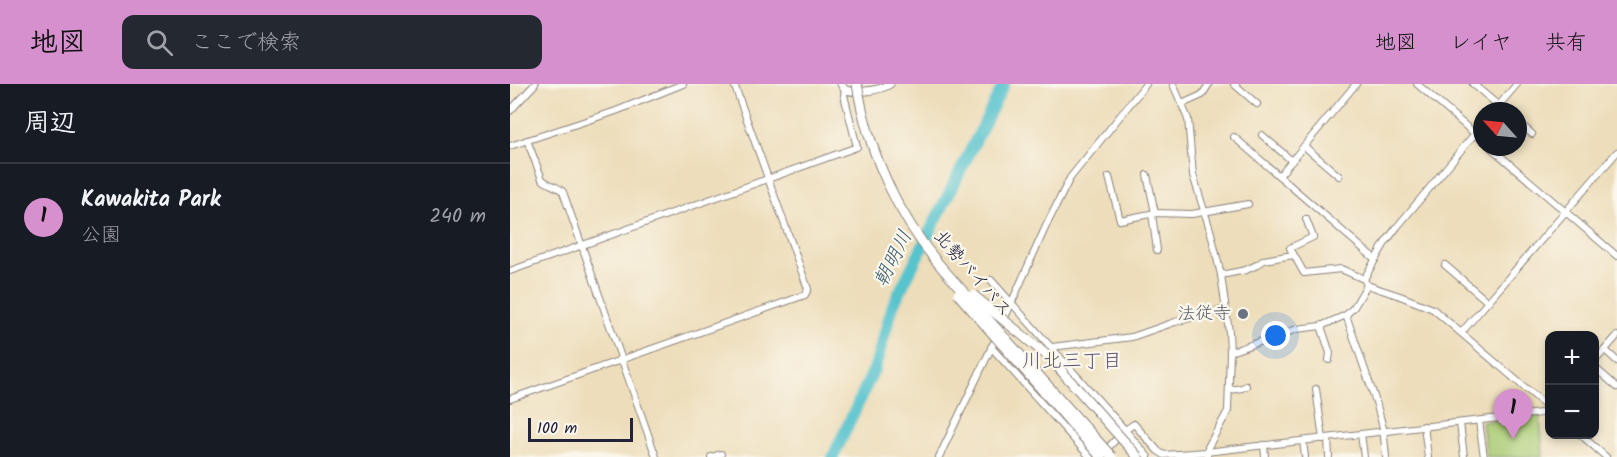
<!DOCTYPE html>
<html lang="ja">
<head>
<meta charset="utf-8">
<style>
	:root { --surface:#171b24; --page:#242831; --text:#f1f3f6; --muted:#9ea1a6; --line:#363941; --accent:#d690ce }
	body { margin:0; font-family:Kalam,"Klee One",sans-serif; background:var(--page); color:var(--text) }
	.controls { position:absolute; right:18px; bottom:18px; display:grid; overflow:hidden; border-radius:12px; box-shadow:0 3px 9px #0003 }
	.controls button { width:54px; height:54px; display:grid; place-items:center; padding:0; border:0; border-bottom:2px solid var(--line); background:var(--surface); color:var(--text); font:30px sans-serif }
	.compass { position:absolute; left:963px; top:18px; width:54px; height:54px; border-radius:50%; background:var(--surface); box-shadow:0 3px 9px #0003; rotate:297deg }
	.scale { position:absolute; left:18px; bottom:15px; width:105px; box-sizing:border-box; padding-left:6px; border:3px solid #22223b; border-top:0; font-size:16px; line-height:21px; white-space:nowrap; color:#22223b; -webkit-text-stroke:4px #fbf7ec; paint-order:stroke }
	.you { position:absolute; left:766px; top:252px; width:21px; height:21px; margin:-15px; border:4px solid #fff; border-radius:50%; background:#1a73e8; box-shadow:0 0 0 9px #1a73e833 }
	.badge { display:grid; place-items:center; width:39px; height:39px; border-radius:50%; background:var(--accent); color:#111; font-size:20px; font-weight:700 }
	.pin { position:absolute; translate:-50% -50px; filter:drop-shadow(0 2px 3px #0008) }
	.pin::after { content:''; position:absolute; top:32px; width:21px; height:18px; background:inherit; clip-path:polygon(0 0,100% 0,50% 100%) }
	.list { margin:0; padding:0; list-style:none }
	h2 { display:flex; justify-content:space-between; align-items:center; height:78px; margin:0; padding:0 24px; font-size:26px }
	h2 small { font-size:20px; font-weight:400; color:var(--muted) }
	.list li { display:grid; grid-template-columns:39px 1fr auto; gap:18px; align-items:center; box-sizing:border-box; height:108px; padding:0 24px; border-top:2px solid var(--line) }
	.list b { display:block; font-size:22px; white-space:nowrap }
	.list p { margin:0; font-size:20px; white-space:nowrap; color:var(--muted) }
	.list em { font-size:20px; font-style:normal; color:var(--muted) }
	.icon { flex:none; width:33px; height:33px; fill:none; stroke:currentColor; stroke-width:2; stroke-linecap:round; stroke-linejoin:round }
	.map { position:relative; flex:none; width:1107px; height:373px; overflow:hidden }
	header { display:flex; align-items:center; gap:36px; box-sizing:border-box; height:84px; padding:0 30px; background:var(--accent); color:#111 }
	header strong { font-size:28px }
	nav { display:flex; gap:33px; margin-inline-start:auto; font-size:21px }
	.search { width:420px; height:54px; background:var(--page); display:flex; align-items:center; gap:15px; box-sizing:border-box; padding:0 21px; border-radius:12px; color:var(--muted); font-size:22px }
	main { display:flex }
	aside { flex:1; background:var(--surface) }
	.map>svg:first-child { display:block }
	.green { fill:#aacc74; stroke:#667758; stroke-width:1.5 }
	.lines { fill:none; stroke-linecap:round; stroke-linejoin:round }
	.river { stroke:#56c3cd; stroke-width:12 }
	.minor-casing { stroke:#88807a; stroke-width:8 }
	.tertiary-casing { stroke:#88807a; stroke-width:9 }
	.minor { stroke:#fff; stroke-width:6 }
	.tertiary { stroke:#fff; stroke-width:7 }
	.trunk-bridge-casing { stroke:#88807a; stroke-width:11; stroke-linecap:butt }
	.trunk-bridge { stroke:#fff; stroke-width:9 }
	.worship-dot { fill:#6b7280; stroke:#fbf7ec; stroke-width:2 }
	.labels { text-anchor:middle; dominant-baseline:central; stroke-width:4.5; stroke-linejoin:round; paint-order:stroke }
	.street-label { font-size:18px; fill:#22223b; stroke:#fbf7ec }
	.worship-label { font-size:18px; fill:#5b616d; stroke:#fbf7ec; text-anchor:end }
	.water-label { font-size:20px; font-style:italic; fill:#345a6e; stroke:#fbf7ec }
	.neighbourhood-label { font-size:20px; fill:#5e5575; stroke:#fbf7ec }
</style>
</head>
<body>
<header>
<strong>地図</strong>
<div class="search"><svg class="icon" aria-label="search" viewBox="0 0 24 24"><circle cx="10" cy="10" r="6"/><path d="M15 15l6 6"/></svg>ここで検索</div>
<nav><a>地図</a><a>レイヤ</a><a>共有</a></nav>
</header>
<main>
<aside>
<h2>周辺<small></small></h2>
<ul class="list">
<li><span class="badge">1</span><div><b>Kawakita Park</b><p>公園</p></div><em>240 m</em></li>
</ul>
</aside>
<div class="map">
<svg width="1107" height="373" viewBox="0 0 1107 373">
	<rect width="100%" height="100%" fill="#fbf7ec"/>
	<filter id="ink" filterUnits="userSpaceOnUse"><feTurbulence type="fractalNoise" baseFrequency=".0167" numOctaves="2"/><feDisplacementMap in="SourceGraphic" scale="12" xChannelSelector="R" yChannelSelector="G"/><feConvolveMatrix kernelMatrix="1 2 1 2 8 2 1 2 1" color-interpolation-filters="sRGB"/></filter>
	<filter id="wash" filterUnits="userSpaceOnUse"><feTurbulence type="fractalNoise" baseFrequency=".008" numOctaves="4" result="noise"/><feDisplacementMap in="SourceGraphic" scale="24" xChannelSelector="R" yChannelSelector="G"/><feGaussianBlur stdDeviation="1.35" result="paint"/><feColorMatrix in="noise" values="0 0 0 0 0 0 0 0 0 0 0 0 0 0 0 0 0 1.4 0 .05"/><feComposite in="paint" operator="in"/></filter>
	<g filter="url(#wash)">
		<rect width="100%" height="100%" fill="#edddba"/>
		<!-- green -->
		<polygon class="green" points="1030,331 1033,373 977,373 972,338"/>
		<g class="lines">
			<!-- river -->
			<polyline class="river" points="323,373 365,283 383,221 494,0"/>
		</g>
	</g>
	<g filter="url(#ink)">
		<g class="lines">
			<defs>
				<g id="minor">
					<polyline points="663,0 678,35 683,91 701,149 711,191 719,248 720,268 718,327 698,363 697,373"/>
					<polyline points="724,0 747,20"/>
					<polyline points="907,0 972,56"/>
					<polyline points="963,0 995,27"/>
					<polyline points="672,20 692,11 699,0"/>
					<polyline points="0,27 25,0"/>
					<polyline points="984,27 1007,0"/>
					<polyline points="1008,38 1022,50"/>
					<polyline points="752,51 782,77"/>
					<polyline points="724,53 865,175"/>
					<path d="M17,56L32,95C38,101 48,102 53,108L146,373"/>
					<polyline points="0,62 106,27 173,0"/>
					<polyline points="794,62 829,92"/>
					<polyline points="980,63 1107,172"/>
					<polyline points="637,91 645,129"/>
					<polyline points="769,92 846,0"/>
					<polyline points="599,93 610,136 645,129 682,130 738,120"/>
					<polyline points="642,130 647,166"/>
					<polyline points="796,135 803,153 780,164 794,189 831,185 854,195"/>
					<polyline points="935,181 978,218"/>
					<polyline points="0,187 347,63 334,11 335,6"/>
					<polyline points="711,191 736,186 747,181 754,176 783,171"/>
					<polyline points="481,196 615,346 638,373"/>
					<polyline points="857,201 890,212 923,225 1040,325"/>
					<polyline points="836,231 866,318 873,344 876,373"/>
					<polyline points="492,240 536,142 560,94 636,0"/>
					<polyline points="811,242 820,269 819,276"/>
					<polyline points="951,249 1107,68"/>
					<polyline points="481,263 580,373"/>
					<polyline points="542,263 622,253 665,238 715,225"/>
					<polyline points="1095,266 1107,277"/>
					<polyline points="720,268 787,245 811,242 836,231 844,223 857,201 854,195 875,159 887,143 972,41"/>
					<polyline points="1084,278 1107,252"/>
					<polyline points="1084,283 1107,303"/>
					<polyline points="806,305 813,355"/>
					<polyline points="720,306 732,304 736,302"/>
					<polyline points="0,315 295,211 298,205 224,0"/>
					<polyline points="969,337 974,373"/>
					<polyline points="950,339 954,373"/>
					<polyline points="914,342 918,373"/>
					<polyline points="851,350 854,373"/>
					<polyline points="1070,350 1096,373"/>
					<polyline points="818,354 819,373"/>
					<polyline points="793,357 795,373"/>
					<polyline points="754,361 755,373"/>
					<polyline points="594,368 615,346 624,340 648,367 654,371 696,368 1040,328"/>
					<polyline points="201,373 211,370"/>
					<polyline points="429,373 487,252"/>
				</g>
				<path id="tertiary" d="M331,0L335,6C348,9 369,7 380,0"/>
			</defs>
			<!-- minor casing -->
			<use href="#minor" class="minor-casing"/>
			<!-- tertiary casing -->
			<use href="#tertiary" class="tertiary-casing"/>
			<!-- minor -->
			<use href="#minor" class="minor"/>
			<!-- tertiary -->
			<use href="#tertiary" class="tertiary"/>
			<defs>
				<g id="trunk-bridge">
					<path d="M347,0C358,68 388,133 433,185L602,373"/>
					<polyline points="448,210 591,373"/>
					<polyline points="463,211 539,273 628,373"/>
				</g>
			</defs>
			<!-- trunk-bridge casing -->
			<use href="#trunk-bridge" class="trunk-bridge-casing"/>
			<!-- trunk-bridge -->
			<use href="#trunk-bridge" class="trunk-bridge"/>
		</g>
	</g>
	<!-- markers -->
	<circle class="worship-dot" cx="733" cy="230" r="6"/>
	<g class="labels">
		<!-- street labels -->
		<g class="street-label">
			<text transform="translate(462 190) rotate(49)">北勢バイパス</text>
		</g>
		<!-- worship labels -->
		<g class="worship-label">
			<text x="721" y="230">法従寺</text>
		</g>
		<!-- water labels -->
		<g class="water-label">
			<text transform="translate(384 175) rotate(-63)">朝明川</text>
		</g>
		<!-- neighbourhood labels -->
		<g class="neighbourhood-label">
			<text x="562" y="278">川北三丁目</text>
		</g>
	</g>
</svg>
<div class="controls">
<button>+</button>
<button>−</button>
</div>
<svg class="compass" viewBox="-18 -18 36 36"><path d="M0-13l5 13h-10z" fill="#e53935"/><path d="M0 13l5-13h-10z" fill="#9ea1a6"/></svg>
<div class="scale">100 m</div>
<div class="you"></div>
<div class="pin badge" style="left:1003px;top:355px">1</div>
</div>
</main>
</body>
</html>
